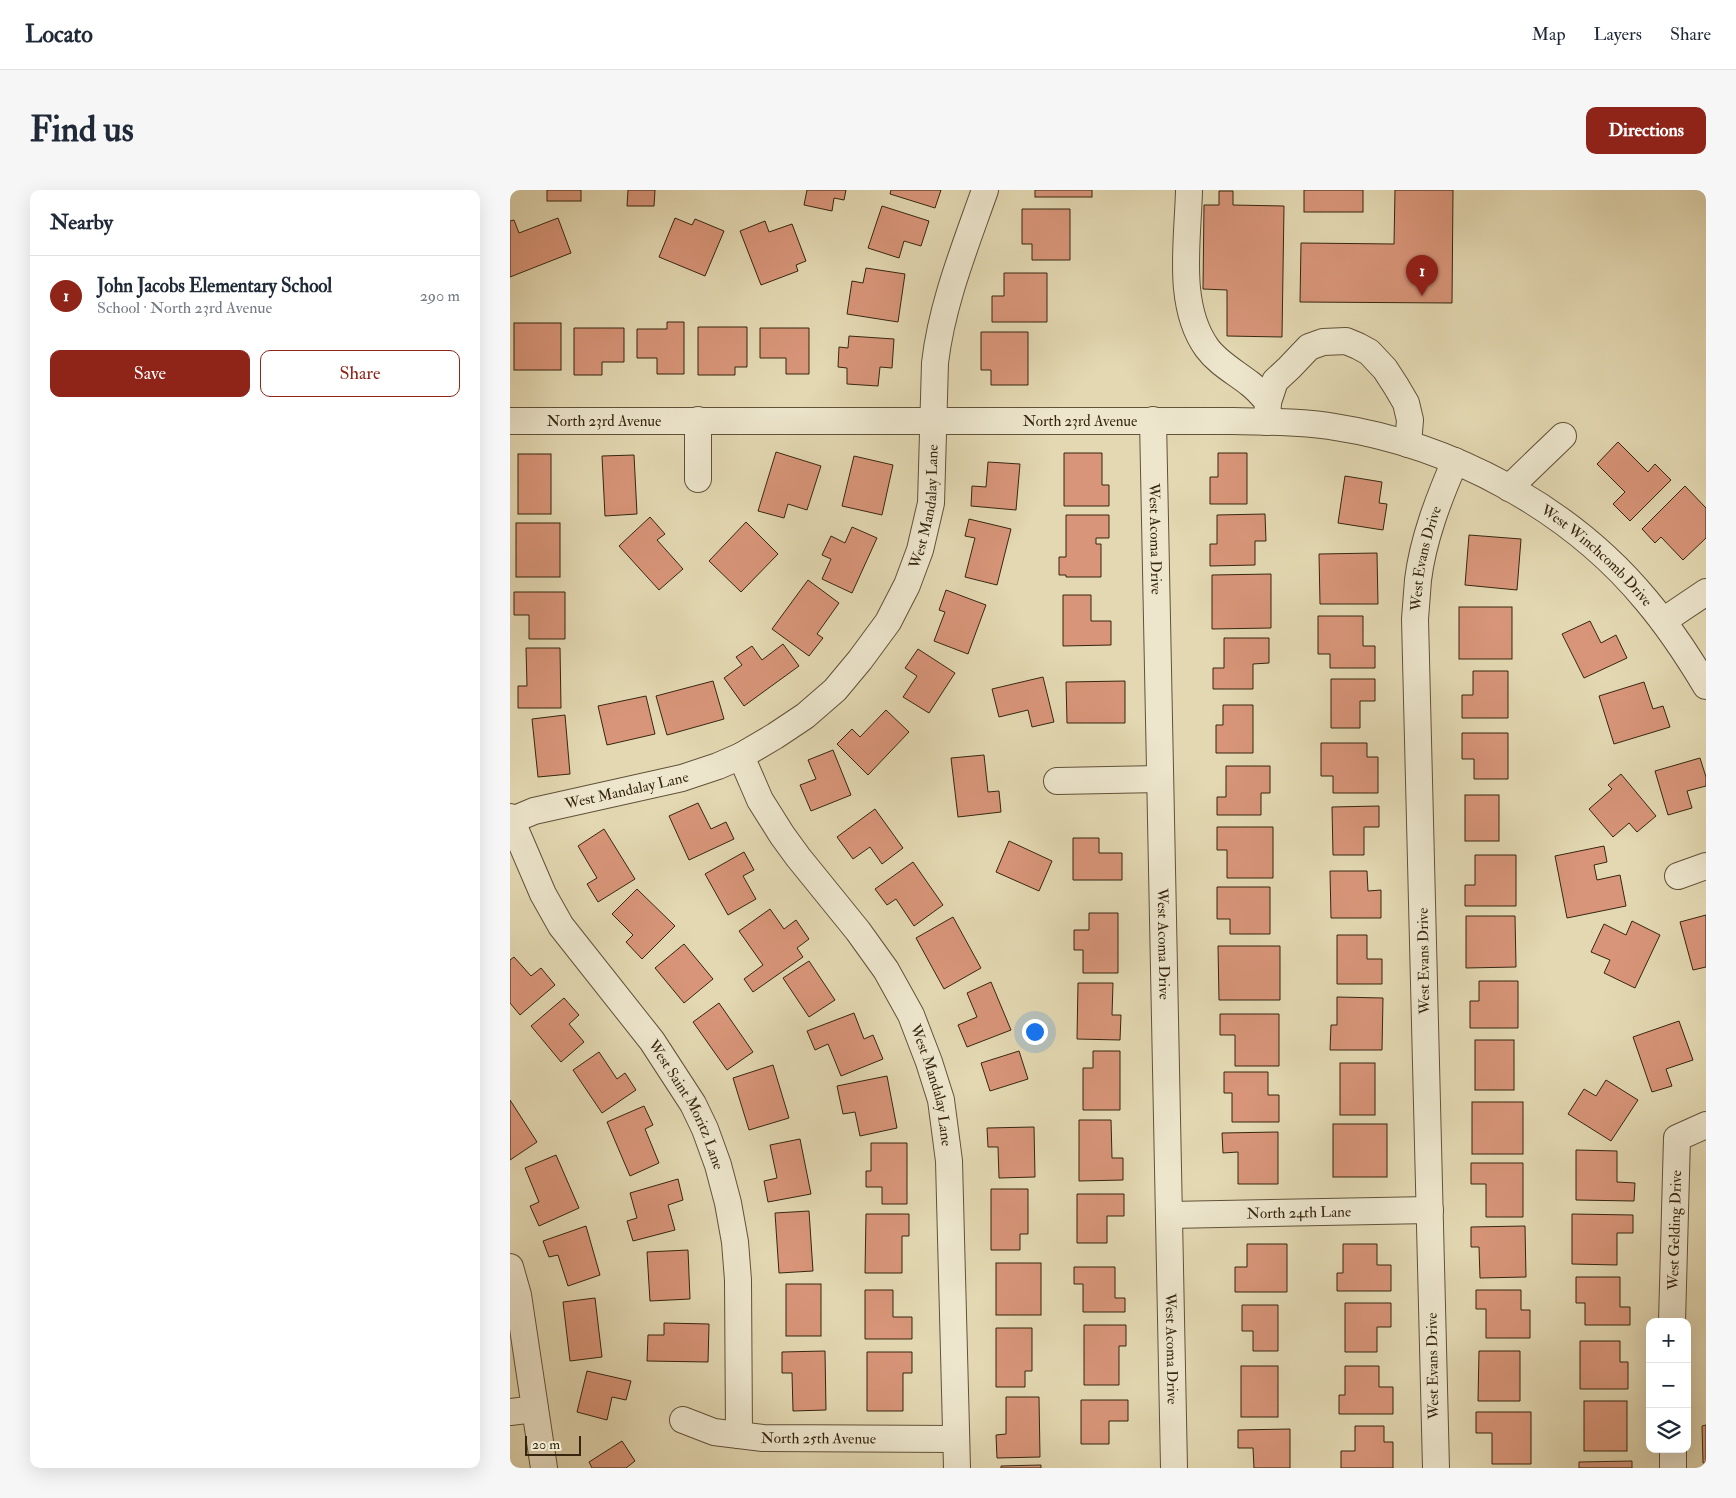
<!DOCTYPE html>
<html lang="en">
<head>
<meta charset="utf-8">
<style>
	:root { --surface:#fff; --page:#f6f6f7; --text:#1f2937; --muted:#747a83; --line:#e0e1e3; --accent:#8f2418 }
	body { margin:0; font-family:"IM FELL Double Pica",serif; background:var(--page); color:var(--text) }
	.controls { position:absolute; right:15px; bottom:15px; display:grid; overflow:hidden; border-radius:10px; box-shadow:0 5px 20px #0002 }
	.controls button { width:45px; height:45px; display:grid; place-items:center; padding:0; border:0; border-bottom:1px solid var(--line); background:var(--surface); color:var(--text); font:25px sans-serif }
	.scale { position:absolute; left:15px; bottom:12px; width:56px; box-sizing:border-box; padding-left:5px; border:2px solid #36260f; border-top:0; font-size:14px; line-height:18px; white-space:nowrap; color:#36260f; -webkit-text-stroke:4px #ede6cd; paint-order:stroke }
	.you { position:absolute; left:524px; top:841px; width:18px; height:18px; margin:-12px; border:4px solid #fff; border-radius:50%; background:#1a73e8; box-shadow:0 0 0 8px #1a73e833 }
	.badge { display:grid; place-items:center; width:32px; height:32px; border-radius:50%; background:var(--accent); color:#fff; font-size:16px; font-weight:700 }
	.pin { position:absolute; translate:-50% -41px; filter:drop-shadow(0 1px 2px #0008) }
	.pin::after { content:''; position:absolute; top:26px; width:18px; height:15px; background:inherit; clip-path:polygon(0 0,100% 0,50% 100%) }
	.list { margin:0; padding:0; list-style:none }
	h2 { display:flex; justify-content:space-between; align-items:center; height:65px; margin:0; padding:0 20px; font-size:21px }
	h2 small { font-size:16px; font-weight:400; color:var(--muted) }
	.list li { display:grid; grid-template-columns:32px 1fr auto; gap:15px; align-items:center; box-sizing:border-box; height:80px; padding:0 20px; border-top:1px solid var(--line) }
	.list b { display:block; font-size:19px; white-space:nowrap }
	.list p { margin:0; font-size:16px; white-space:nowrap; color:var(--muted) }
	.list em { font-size:16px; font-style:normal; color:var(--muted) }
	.actions { display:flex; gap:10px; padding:15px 20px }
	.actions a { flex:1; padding:11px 0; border:1px solid var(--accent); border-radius:10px; text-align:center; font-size:18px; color:var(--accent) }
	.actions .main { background:var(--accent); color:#fff }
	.icon { flex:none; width:28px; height:28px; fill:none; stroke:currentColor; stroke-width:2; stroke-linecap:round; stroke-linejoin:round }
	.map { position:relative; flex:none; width:1196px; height:1278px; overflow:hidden; border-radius:10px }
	header { display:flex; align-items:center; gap:30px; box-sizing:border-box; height:70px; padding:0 25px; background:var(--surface); border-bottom:1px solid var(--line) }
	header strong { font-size:24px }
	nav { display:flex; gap:28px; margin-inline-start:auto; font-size:18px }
	.intro { display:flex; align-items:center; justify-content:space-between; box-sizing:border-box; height:120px; padding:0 30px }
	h1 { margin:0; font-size:35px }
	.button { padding:12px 22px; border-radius:10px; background:var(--accent); color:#fff; font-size:18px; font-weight:700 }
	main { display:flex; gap:30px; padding:0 30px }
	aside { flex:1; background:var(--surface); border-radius:10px; box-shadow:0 5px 20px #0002 }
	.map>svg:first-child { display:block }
	.building { fill:#d89579; stroke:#36260f }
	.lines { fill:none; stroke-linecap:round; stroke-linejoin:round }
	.minor-casing { stroke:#615238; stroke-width:28 }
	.minor { stroke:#ede6cd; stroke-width:26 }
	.labels { text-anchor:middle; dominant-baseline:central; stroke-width:4.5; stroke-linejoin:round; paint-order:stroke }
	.street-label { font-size:15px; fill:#36260f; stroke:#ede6cd }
</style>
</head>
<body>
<header>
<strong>Locato</strong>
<nav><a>Map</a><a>Layers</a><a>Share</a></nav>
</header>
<div class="intro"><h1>Find us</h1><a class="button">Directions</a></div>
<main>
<aside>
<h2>Nearby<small></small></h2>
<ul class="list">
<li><span class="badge">1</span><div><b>John Jacobs Elementary School</b><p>School · North 23rd Avenue</p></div><em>290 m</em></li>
</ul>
<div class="actions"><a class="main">Save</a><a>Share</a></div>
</aside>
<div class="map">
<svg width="1196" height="1278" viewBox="0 0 1196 1278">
	<rect width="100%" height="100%" fill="#e3d8b2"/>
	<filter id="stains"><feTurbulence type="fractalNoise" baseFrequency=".004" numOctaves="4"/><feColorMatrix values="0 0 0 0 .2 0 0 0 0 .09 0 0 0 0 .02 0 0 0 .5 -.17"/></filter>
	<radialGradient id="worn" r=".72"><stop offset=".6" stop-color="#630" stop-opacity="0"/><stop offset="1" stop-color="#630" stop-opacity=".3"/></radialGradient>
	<!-- building -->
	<g class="building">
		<rect x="37" y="0" width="34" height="11"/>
		<polygon points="118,0 145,0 144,16 117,16"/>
		<polygon points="297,0 336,0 334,10 324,8 322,21 294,15"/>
		<polygon points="381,0 431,0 425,18 380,4"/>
		<rect x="525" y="0" width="57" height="7"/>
		<rect x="794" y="0" width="59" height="22"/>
		<polygon points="885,0 943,0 942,113 790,112 791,53 884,54"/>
		<polygon points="709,1 723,1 723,15 774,16 772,147 717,146 717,100 693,99 694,15 709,15"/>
		<polygon points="372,16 419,31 411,56 394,51 389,68 358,58"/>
		<polygon points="512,19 560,19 560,70 522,70 522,54 512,54"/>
		<polygon points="48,28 61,63 0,87 0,31 4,30 9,43"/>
		<polygon points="165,28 182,35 185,29 214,41 195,86 149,67"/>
		<polygon points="255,31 259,42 282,34 296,71 286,75 288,81 251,95 230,41"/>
		<polygon points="356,78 395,84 388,132 337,124 342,91 353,93"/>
		<polygon points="494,83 537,83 537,132 482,132 482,106 494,106"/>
		<polygon points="157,132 174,132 174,184 147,184 147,168 127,168 127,139 157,139"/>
		<rect x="4" y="133" width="47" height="47"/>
		<polygon points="188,137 237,137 237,177 225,177 225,185 188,185"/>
		<polygon points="64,138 114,138 114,172 92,172 92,185 64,185"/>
		<polygon points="250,138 299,138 299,184 276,184 276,168 250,168"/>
		<polygon points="471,142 518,142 518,195 481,195 481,180 471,180"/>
		<polygon points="339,146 384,149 382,178 370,177 368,196 337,194 337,178 328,177 329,157 338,158"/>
		<polygon points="1108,252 1138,282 1145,274 1161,290 1120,331 1103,314 1115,302 1087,274"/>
		<polygon points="266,262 311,276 297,320 278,314 274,328 248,321"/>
		<polygon points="554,263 592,263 592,295 599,295 599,316 554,316"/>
		<polygon points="708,263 737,263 737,314 700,314 700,287 708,287"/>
		<rect x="8" y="264" width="33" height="60"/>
		<polygon points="124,265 127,324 95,326 92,266"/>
		<polygon points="344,266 383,275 372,325 332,316"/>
		<polygon points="478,272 510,274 506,320 461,316 462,296 476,297"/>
		<polygon points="835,286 872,292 869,313 877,314 873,340 828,333"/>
		<polygon points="1175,296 1196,318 1196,348 1173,370 1151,347 1145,353 1132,339"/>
		<polygon points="755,324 756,351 745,351 745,375 700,376 700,354 707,354 707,325"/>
		<polygon points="556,325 599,325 599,348 586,348 586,354 591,354 591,387 556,387 556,385 549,385 549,367 556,367"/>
		<polygon points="140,327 155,344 147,350 173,379 149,400 109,356"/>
		<polygon points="459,329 501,339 487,395 455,387 465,348 455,346"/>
		<polygon points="236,332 268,364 231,402 199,371"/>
		<rect x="6" y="333" width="44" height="54"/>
		<polygon points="342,337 367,348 342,403 312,389 321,369 312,365 321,346 335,353"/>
		<polygon points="959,345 1011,349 1007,400 955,395"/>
		<polygon points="867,363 868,414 810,414 809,364"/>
		<polygon points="761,384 761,438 702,439 702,385"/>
		<polygon points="298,390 329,413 307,444 313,448 299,466 262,439"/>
		<polygon points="436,400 476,415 458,464 424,451 435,422 429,420"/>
		<polygon points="4,402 55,402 55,449 19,449 19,425 4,425"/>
		<polygon points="553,405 581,405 581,431 601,431 601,455 553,456"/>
		<rect x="949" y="417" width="53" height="52"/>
		<polygon points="808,426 853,426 853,456 865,456 865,478 820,478 820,464 808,464"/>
		<polygon points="1080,431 1091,453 1106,445 1117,468 1074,488 1052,444"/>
		<polygon points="714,448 759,448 759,473 743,474 743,499 703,499 703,478 714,478"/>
		<polygon points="273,454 289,476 234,516 214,488 232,475 226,467 242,456 252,470"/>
		<polygon points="16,458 50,458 51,518 8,518 8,496 17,496"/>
		<polygon points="408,459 445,483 419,523 393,507 407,486 395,478"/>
		<polygon points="963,481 998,481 998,528 952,528 952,505 963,505"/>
		<polygon points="533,487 544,532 522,537 518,520 489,527 482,499"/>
		<polygon points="821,489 865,489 865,511 850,511 850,538 821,538"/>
		<polygon points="203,491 214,529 157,545 146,506"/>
		<polygon points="615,491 615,533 557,533 556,492"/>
		<polygon points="1134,492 1143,519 1153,516 1160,537 1104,554 1089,506"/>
		<polygon points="136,506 145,544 97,555 88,516"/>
		<polygon points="713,515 743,515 743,563 706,563 706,535 713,535"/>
		<polygon points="376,520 399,542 358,585 327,554 342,539 350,547"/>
		<polygon points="55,525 60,584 28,587 22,529"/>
		<polygon points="952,543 998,543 998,589 964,589 964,569 952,569"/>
		<polygon points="811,553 857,553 857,567 868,567 868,603 823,603 823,586 811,586"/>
		<polygon points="323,560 341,605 301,621 290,595 306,589 298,570"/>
		<polygon points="474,565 478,602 489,601 491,622 448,627 441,568"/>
		<polygon points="1190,568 1196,587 1196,596 1177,601 1182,618 1158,625 1145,581"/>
		<polygon points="716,576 760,576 760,603 751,603 751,625 707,625 707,607 716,607"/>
		<polygon points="1111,584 1146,626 1127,642 1119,633 1103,647 1079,619 1102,599 1098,595"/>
		<rect x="955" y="605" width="34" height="46"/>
		<polygon points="188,613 201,639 216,632 224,649 179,670 159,626"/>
		<polygon points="869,616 869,637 854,637 854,665 823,665 822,617"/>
		<polygon points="365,619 393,658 372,674 360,657 343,669 327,647"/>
		<polygon points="707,637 763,637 763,688 717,688 717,660 707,660"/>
		<polygon points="94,639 125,689 88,712 77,694 87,688 68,656"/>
		<polygon points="563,648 589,648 589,663 612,663 612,690 563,690"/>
		<polygon points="499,651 542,671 529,701 486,682"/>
		<polygon points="1094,656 1097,672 1084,675 1087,690 1110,685 1116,716 1057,728 1045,666"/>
		<polygon points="234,662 244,680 233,686 246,709 218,725 195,684"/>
		<polygon points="965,665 1006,665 1006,716 955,716 955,695 965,695"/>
		<polygon points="403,672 433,715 404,736 386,709 377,715 365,699"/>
		<polygon points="820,681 857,681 858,701 871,700 871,728 821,728"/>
		<polygon points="707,697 760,697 760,744 720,744 720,729 707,729"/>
		<polygon points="127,699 165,736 132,769 116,752 123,745 102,724"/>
		<polygon points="260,719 274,739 286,730 299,749 287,758 293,767 243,802 234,789 253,775 229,741"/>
		<polygon points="579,723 608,723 608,783 573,783 573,760 564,760 564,740 579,740"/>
		<polygon points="1196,725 1196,777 1183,780 1170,732"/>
		<polygon points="956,726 1005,726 1006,777 956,778"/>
		<polygon points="443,727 471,778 434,799 406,748"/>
		<polygon points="1122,731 1150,745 1125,798 1094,783 1100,770 1081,762 1094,734 1116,745"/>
		<polygon points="827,745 857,745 857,769 872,769 872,794 827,794"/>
		<polygon points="174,754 203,789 174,813 145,778"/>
		<polygon points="708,756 770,756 770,810 709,810"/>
		<polygon points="4,767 21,786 31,778 45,795 10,825 0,813 0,770"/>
		<polygon points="299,771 325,810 299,827 273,788"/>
		<polygon points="969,791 1008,791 1008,838 960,838 960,811 969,811"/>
		<polygon points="481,792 501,840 457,857 448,835 467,827 457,803"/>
		<polygon points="568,793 603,793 602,825 611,825 610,850 567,849"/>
		<polygon points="827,807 873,808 872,860 820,860 821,835 827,835"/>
		<polygon points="54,808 69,825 59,834 74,852 51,872 21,836"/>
		<polygon points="209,813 243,862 217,880 183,832"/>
		<polygon points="344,823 354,849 363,845 373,869 331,886 318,854 305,860 297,841"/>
		<polygon points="710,824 769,824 769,876 725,876 725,845 710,845"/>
		<polygon points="1169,831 1183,870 1156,879 1162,896 1142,902 1123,847"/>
		<rect x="965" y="850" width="39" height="50"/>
		<polygon points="509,861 518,889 480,901 471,873"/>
		<polygon points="583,861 610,861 610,920 573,920 573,878 583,878"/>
		<polygon points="89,862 107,889 115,883 126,900 92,923 63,880"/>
		<rect x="830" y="873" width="35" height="52"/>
		<polygon points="263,875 279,928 239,940 223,888"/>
		<polygon points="714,882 758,882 758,905 769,905 769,932 722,932 722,903 714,903"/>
		<polygon points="377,886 387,938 350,946 345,922 333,924 327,896"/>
		<polygon points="1096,890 1128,910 1101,951 1058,924 1074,899 1086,906"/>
		<polygon points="0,910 27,952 0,970"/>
		<rect x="962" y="912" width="51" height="52"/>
		<polygon points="134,916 143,935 135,939 149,973 120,986 97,932"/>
		<polygon points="569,930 601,930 602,968 613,968 613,990 569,991"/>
		<rect x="823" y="934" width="54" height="53"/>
		<polygon points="524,937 525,987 489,988 488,957 478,957 477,938"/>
		<polygon points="768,942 768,994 728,994 728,962 713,963 712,943"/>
		<polygon points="290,949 301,1004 258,1012 254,991 267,988 260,955"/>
		<polygon points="361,953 397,953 397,1014 372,1014 372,997 356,997 356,981 361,981"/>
		<polygon points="1066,960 1107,961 1107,992 1125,993 1124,1011 1066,1010"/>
		<polygon points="46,965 69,1018 29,1036 20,1016 29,1012 15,978"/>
		<polygon points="961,973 1013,973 1013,1027 976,1027 976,994 961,994"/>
		<polygon points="168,989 173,1010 158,1015 165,1040 123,1051 117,1031 127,1028 120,1003"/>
		<polygon points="481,999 518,999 518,1044 510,1044 510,1060 481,1060"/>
		<polygon points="567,1004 614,1004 614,1026 597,1026 597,1053 567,1053"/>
		<polygon points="299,1021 303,1081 269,1083 265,1023"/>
		<polygon points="356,1024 399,1024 399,1046 392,1046 392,1083 355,1083"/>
		<polygon points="1062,1024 1123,1025 1123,1043 1107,1043 1107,1075 1062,1074"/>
		<polygon points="76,1036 90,1085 58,1096 48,1065 39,1067 33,1051"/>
		<polygon points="1015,1036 1016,1087 970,1088 969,1057 961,1057 961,1037"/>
		<polygon points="737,1054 777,1054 777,1102 725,1102 725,1077 737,1077"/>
		<polygon points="833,1054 867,1054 867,1075 881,1075 881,1101 827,1101 827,1083 833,1083"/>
		<polygon points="178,1060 180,1109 140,1111 137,1062"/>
		<rect x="486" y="1073" width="45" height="52"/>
		<polygon points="564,1077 605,1077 605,1108 615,1108 615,1122 573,1122 573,1094 564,1094"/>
		<polygon points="1066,1087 1110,1087 1110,1117 1120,1117 1120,1135 1075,1135 1075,1113 1066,1113"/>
		<rect x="276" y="1094" width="35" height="52"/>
		<polygon points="355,1100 383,1100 383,1127 402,1127 402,1149 355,1149"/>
		<polygon points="966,1100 1011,1100 1011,1120 1020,1120 1020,1148 976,1148 976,1119 966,1119"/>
		<polygon points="85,1108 92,1167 60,1171 53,1112"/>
		<polygon points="835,1113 881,1113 881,1137 867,1137 867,1162 835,1162"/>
		<polygon points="732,1115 768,1115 768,1161 743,1161 743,1141 732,1141"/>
		<polygon points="154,1133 199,1134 198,1172 137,1171 138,1145 154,1145"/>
		<polygon points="574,1135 616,1135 616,1156 609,1156 609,1195 574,1195"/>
		<polygon points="486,1138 522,1138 522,1181 515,1181 515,1197 486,1197"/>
		<polygon points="1070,1151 1110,1151 1110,1172 1118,1172 1118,1199 1070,1199"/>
		<polygon points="315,1161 316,1220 283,1221 282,1183 272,1183 272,1162"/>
		<polygon points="969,1161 1010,1161 1010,1211 968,1211"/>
		<polygon points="357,1162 402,1162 402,1183 393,1183 393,1221 357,1221"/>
		<rect x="731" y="1176" width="37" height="51"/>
		<polygon points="835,1176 869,1176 869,1197 883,1197 883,1224 829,1224 829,1205 835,1205"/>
		<polygon points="77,1181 121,1191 116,1210 102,1207 97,1230 67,1222"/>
		<polygon points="496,1207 529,1207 530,1267 487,1268 486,1245 496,1244"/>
		<polygon points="571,1210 618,1210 618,1231 599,1231 599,1254 571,1254"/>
		<rect x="1074" y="1211" width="43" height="50"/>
		<polygon points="966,1222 1021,1222 1021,1274 982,1274 982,1243 966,1243"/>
		<polygon points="1196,1235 1196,1273 1193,1273 1192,1236"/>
		<polygon points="845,1236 874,1236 874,1252 883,1252 883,1278 831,1278 831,1261 845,1261"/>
		<polygon points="780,1239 780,1278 744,1278 743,1258 728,1258 728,1240"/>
		<polygon points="112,1251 125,1271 116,1278 82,1278 79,1272"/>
		<polygon points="1122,1271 1122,1278 1069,1278 1069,1272"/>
		<polygon points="531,1275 531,1278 491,1278 491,1276"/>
	</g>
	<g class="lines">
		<defs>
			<g id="minor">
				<path d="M679,0C678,50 666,115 697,158C708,173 725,182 739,193C746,198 752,205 758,212"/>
				<polyline points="188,230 188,289"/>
				<path id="s1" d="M643,230L664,1278"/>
				<path id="s2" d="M0,231H723C757,232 792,231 825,237C942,255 1060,318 1136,410C1159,437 1178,466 1196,496"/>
				<polyline points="757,232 758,212 765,191 779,178 799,157 813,152 836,151 848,156 859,162 875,179 886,196 896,213 900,230 898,254"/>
				<polyline points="999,298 1053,246"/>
				<polyline points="1153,431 1196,402"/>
				<path id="s3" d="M231,566L250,610L272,645L288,667L348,741L376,780L401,825L419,872L431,910L439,971L447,1278"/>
				<polyline points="547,591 650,589"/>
				<path id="s4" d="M0,627L33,704L51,736L142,851L183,914L195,939L208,975L218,1013L225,1052L228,1090L229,1245"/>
				<path id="s5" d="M0,631L24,621L172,588L208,576L231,566L265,546L295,526L325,500L350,470L378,432L397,395L410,360L421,313L425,173C432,113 455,57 475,0"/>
				<polyline points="1168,686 1196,676"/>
				<path id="s6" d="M659,1025L920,1020"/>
				<polyline points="0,1077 8,1105 34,1278"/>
				<path id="s7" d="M1162,1132L1167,948L1196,935"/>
				<polyline points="0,1222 25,1219"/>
				<path id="s8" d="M173,1230L204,1242L253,1248L446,1249"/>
				<polyline points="1163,1259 1163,1278"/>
				<path id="s9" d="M926,1278L905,429C906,416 907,403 908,390C913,349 929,308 945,271"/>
			</g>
		</defs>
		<!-- minor casing -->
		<use href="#minor" class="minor-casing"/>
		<!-- minor -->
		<use href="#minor" class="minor"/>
	</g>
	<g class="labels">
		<!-- street labels -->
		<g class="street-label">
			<text stroke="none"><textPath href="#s2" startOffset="570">North 23rd Avenue</textPath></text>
			<text stroke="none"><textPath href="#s2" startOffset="94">North 23rd Avenue</textPath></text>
			<text stroke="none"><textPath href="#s5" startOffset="565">West Mandalay Lane</textPath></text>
			<text stroke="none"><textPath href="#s1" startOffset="119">West Acoma Drive</textPath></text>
			<text stroke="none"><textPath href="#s9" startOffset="911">West Evans Drive</textPath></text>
			<text stroke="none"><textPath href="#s2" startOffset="1122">West Winchcomb Drive</textPath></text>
			<text stroke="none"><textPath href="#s5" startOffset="121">West Mandalay Lane</textPath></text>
			<text stroke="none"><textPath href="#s1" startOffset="524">West Acoma Drive</textPath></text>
			<text transform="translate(914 771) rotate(-91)">West Evans Drive</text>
			<text stroke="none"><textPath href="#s3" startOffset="385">West Mandalay Lane</textPath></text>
			<text stroke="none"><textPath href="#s4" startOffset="340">West Saint Moritz Lane</textPath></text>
			<text stroke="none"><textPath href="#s6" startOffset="130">North 24th Lane</textPath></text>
			<text stroke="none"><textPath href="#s7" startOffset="92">West Gelding Drive</textPath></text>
			<text stroke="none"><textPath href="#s1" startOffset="929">West Acoma Drive</textPath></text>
			<text transform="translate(923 1176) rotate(-91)">West Evans Drive</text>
			<text stroke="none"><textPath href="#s8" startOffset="138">North 25th Avenue</textPath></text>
		</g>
	</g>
	<rect width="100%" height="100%" filter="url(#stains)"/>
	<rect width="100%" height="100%" fill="url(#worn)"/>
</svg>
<div class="controls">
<button>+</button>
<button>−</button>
<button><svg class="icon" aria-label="layers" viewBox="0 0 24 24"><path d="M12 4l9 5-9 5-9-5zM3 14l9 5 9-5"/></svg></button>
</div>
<div class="scale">20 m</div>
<div class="you"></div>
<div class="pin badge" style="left:912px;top:106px">1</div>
</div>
</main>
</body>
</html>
